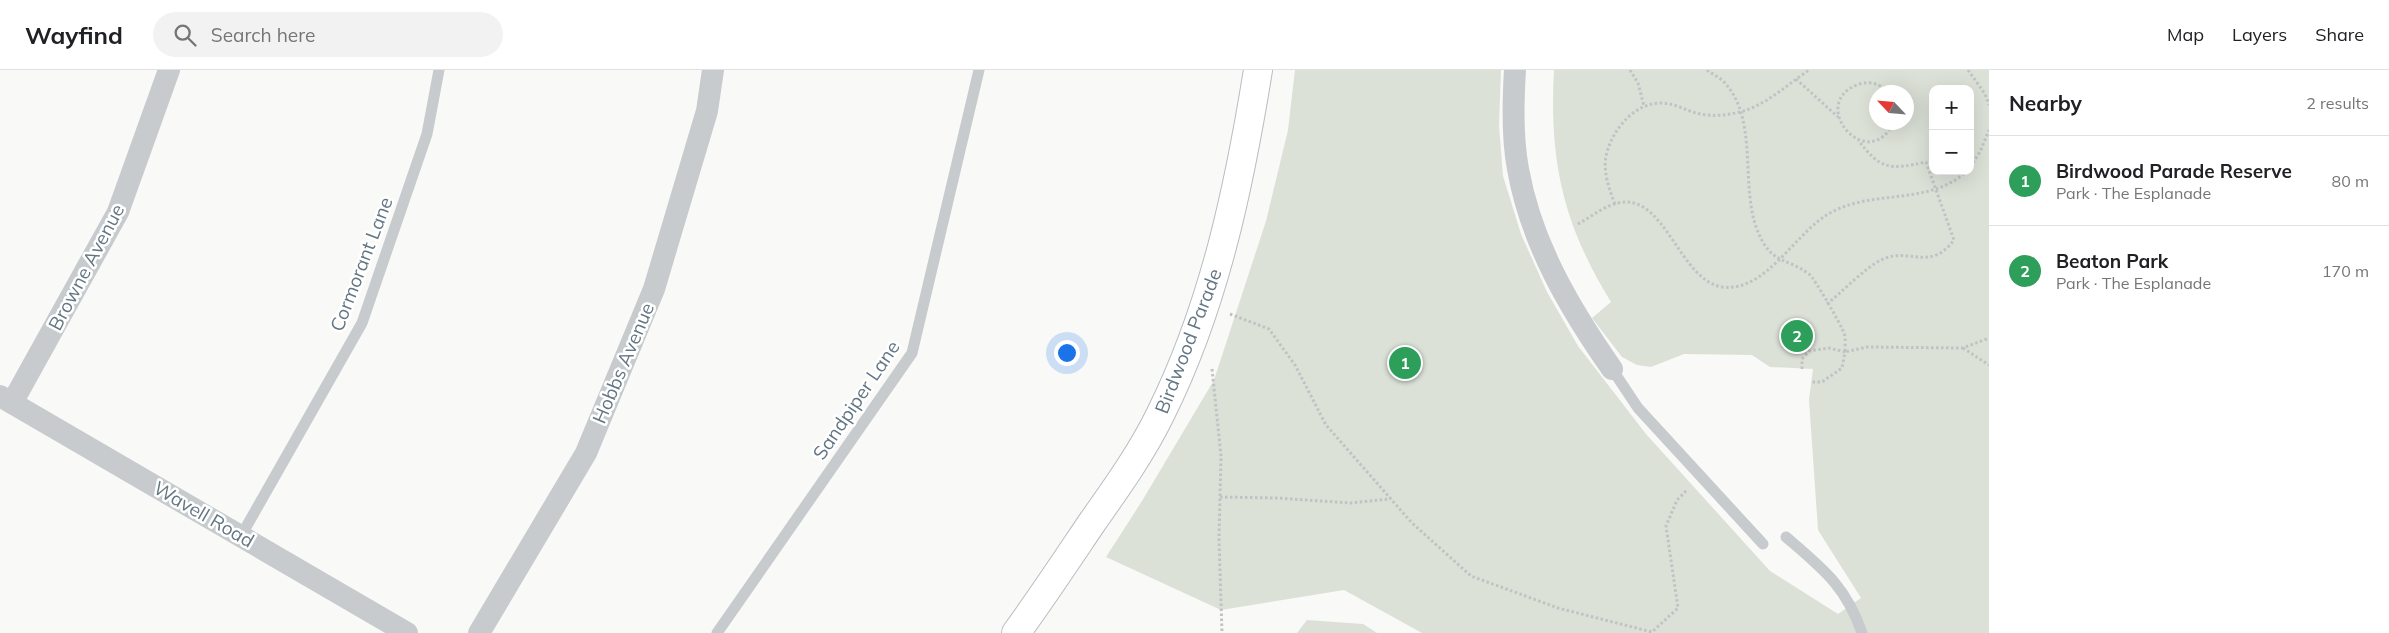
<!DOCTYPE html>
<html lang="en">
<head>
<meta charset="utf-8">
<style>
	:root { --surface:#fff; --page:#f2f2f2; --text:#202124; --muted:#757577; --line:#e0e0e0; --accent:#eb4e25 }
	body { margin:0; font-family:Mulish,sans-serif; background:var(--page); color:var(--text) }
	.controls { position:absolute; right:15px; top:15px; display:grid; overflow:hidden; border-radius:10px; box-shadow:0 5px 20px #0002 }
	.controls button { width:45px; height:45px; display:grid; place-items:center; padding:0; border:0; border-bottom:1px solid var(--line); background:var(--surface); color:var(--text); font:25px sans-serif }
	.compass { position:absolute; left:1869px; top:15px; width:45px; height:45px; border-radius:50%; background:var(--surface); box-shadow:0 5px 20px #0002; rotate:296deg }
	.you { position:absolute; left:1066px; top:282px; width:18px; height:18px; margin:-12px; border:4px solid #fff; border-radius:50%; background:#1a73e8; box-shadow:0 0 0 8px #1a73e833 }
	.badge { display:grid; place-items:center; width:32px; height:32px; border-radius:50%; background:var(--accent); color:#fff; font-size:16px; font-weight:700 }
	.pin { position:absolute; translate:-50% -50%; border:2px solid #fff; box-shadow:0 1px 5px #0006 }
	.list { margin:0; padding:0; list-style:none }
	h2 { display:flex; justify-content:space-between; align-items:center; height:65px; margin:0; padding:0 20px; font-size:21px }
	h2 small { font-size:16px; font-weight:400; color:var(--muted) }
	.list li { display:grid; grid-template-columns:32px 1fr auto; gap:15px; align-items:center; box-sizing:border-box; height:90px; padding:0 20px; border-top:1px solid var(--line) }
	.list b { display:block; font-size:19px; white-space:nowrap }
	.list p { margin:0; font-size:16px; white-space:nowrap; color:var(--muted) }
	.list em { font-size:16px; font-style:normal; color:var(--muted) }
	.icon { flex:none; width:28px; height:28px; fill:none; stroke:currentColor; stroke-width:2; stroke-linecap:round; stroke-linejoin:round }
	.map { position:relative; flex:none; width:1989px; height:563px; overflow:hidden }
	header { display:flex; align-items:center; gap:30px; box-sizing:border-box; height:70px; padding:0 25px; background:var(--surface); border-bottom:1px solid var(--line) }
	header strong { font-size:24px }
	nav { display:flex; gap:28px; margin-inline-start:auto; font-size:18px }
	.search { width:350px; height:45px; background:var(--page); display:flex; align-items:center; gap:12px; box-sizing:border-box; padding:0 18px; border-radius:28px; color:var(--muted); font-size:19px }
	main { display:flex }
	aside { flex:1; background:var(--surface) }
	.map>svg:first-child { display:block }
	.green { fill:#dbe1d7; fill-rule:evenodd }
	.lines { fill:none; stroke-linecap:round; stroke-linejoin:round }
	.secondary-casing { stroke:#b7bdc1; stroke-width:30 }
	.path { stroke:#c0c3c5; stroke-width:3; stroke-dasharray:2.5 2.5; stroke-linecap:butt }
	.lane { stroke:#c7cbce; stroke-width:11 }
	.street { stroke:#c7cbce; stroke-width:22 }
	.secondary { stroke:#fff; stroke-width:28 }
	.labels { text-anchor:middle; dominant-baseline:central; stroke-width:5; stroke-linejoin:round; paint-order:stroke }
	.street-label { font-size:19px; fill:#637683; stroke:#fff }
</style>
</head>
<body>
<header>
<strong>Wayfind</strong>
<div class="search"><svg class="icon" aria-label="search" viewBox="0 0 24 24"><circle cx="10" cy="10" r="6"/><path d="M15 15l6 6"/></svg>Search here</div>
<nav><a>Map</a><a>Layers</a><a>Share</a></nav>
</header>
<main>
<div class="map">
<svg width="1989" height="563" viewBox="0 0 1989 563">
	<rect width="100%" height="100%" fill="#f9f9f7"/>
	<!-- green -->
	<g class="green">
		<path d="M1295,0H1501L1499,56L1503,106L1521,164L1547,222L1578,276L1646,364L1770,501L1838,544L1861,528L1818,460L1809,330L1813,299L1770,297L1752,285L1684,284L1651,297L1637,295L1622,287L1592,248L1611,232C1563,154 1549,91 1554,0H1989V563H1422L1344,520L1221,540L1106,487L1142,431L1214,310L1266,151L1288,60ZM1933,19H1970V101H1933ZM1876,22H1906V52H1876Z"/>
		<polygon points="1307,550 1363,554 1377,563 1297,563"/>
	</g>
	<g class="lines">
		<defs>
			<path id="secondary" d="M1016,563C1043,526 1068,488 1093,451C1117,417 1142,382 1160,345C1214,237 1239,118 1258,0"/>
		</defs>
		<!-- secondary casing -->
		<use href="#secondary" class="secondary-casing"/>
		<!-- path -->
		<g class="path">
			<polyline points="1630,0 1638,13 1644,36"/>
			<path d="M1707,0C1712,4 1719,7 1723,11C1760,48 1739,117 1758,162C1772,195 1786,187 1809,204C1814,207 1841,255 1844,263C1846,268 1845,276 1845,282L1867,277L1963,278L1989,268"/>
			<polyline points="1968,0 1985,24 1989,35"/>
			<polyline points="1796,9 1838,47"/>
			<path d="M1889,22C1880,14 1869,10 1857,15C1807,34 1868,106 1894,52"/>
			<polyline points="1970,97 1980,82 1989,60"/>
			<path d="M1615,134C1609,119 1603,102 1606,86C1612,59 1635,32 1663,33C1676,34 1685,40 1696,43C1707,46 1719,46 1730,44C1761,40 1784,17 1809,0"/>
			<path d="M1578,154C1591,147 1604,136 1618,133C1665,122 1679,210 1722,217C1767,223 1796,160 1832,142C1875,119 1929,136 1967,101"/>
			<path d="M1827,234C1842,222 1865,198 1881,190C1909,176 1929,203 1954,170L1926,92C1889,100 1881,100 1858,70"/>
			<polyline points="1230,244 1269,259 1295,295 1326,355 1412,453 1471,506 1558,538 1652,562 1678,538 1666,456 1677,430 1687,420"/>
			<polyline points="1963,278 1989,295"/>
			<polyline points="1212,299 1221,386 1219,469 1222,563"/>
			<polyline points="1802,299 1802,289 1809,281 1829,278 1845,282 1842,298 1822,312 1812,312"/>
			<polyline points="1220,427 1277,428 1351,433 1390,429"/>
		</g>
		<!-- lane -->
		<g class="lane">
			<polyline points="1612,299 1638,338 1763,474"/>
			<polyline points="241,466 362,253 427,64 439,0"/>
			<path d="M1786,467C1822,498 1846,516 1862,563"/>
			<polyline points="717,563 912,283 979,0"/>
		</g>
		<!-- street -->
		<g class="street">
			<path d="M1515,0C1513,32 1512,68 1518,99C1531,173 1570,239 1612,299"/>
			<polyline points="0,326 407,563"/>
			<polyline points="12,333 118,142 169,0"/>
			<polyline points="479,563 586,383 654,219 707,41 713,0"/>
		</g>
		<!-- secondary -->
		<use href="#secondary" class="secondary"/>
	</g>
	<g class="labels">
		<!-- street labels -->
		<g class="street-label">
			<text transform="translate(361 194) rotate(-69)">Cormorant Lane</text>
			<text transform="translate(86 197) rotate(-62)">Browne Avenue</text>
			<text transform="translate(1188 271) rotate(-69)">Birdwood Parade</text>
			<text transform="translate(623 293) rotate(-67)">Hobbs Avenue</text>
			<text transform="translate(856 330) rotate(-56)">Sandpiper Lane</text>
			<text transform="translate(204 444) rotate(30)">Wavell Road</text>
		</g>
	</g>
</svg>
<div class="controls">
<button>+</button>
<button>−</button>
</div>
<svg class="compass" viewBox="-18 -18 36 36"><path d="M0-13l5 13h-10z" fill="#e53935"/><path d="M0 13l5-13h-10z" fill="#757577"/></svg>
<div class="you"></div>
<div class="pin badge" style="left:1405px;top:293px;background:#2e9e5b">1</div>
<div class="pin badge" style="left:1797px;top:266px;background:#2e9e5b">2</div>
</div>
<aside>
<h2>Nearby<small>2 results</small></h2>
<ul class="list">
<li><span class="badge" style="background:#2e9e5b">1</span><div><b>Birdwood Parade Reserve</b><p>Park · The Esplanade</p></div><em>80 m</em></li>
<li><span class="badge" style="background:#2e9e5b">2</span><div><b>Beaton Park</b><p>Park · The Esplanade</p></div><em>170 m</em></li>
</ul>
</aside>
</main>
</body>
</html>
